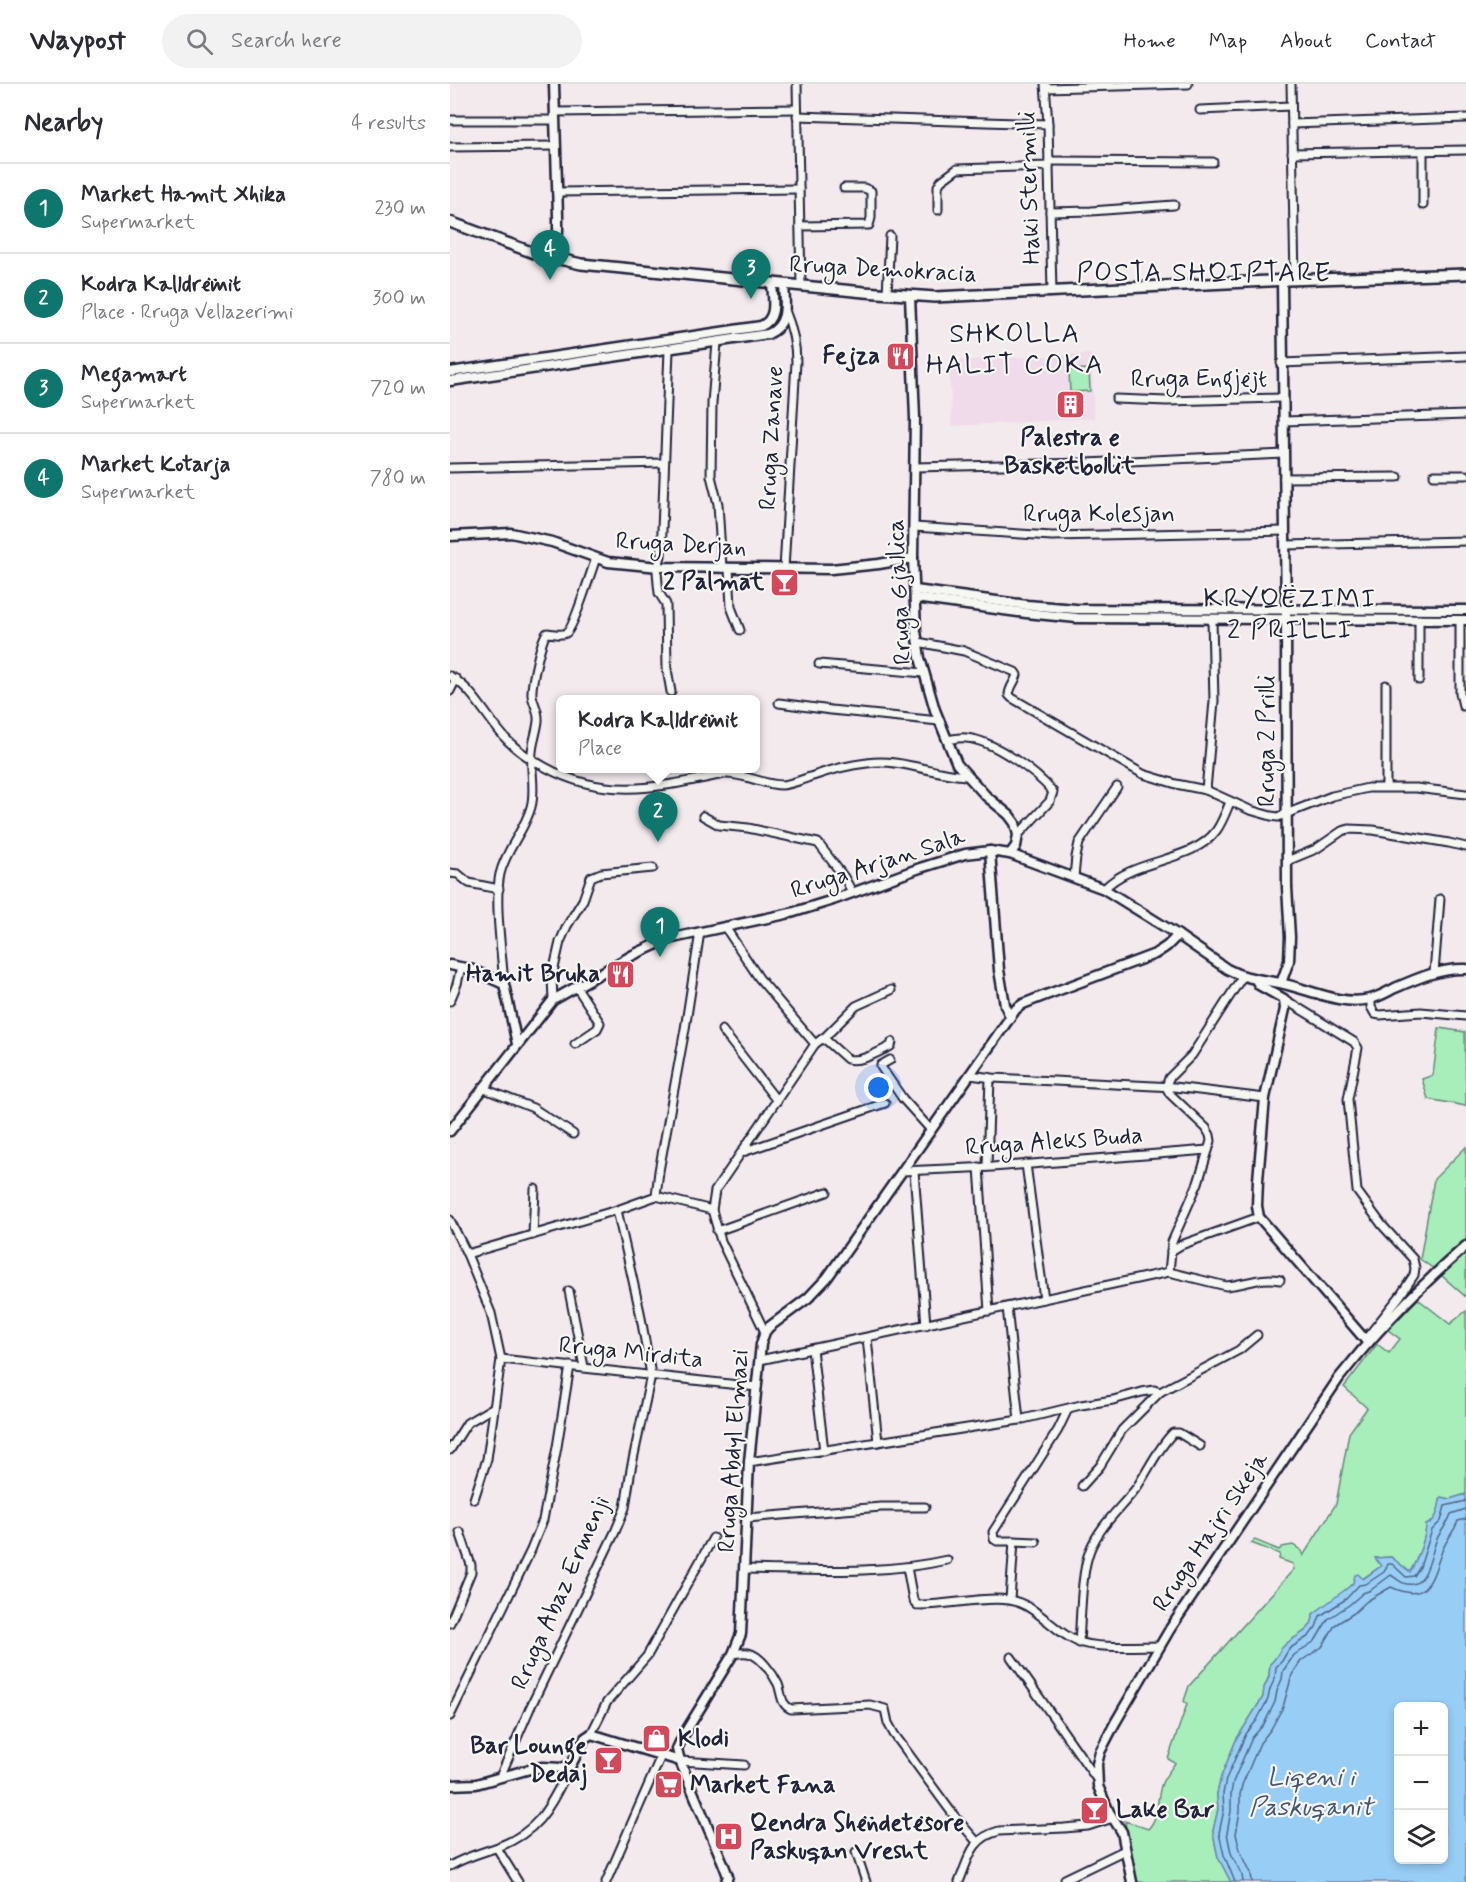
<!DOCTYPE html>
<html lang="en">
<head>
<meta charset="utf-8">
<style>
	:root { --surface:#fff; --page:#f2f2f3; --text:#2b2b33; --muted:#7c7c81; --line:#e1e1e2; --accent:#0f766e }
	body { margin:0; font-family:Mynerve,sans-serif; background:var(--page); color:var(--text) }
	.controls { position:absolute; right:18px; bottom:18px; display:grid; overflow:hidden; border-radius:9px; box-shadow:0 3px 9px #0003 }
	.controls button { width:54px; height:54px; display:grid; place-items:center; padding:0; border:0; border-bottom:2px solid var(--line); background:var(--surface); color:var(--text); font:30px sans-serif }
	.you { position:absolute; left:429px; top:1004px; width:21px; height:21px; margin:-15px; border:4px solid #fff; border-radius:50%; background:#1a73e8; box-shadow:0 0 0 9px #1a73e833 }
	.badge { display:grid; place-items:center; width:39px; height:39px; border-radius:50%; background:var(--accent); color:#fff; font-size:20px; font-weight:700 }
	.pin { position:absolute; translate:-50% -50px; filter:drop-shadow(0 2px 3px #0008) }
	.pin::after { content:''; position:absolute; top:32px; width:21px; height:18px; background:inherit; clip-path:polygon(0 0,100% 0,50% 100%) }
	.popup { position:absolute; left:106px; top:611px; width:204px; height:78px; box-sizing:border-box; display:grid; place-content:center; border-radius:9px; background:var(--surface); filter:drop-shadow(0 2px 4px #0005); font-size:20px; white-space:nowrap; color:var(--muted) }
	.popup b { font-size:22px; color:var(--text) }
	.popup::after { content:''; position:absolute; left:50%; top:100%; margin-left:-12px; border:12px solid transparent; border-top-color:var(--surface) }
	.list { margin:0; padding:0; list-style:none }
	h2 { display:flex; justify-content:space-between; align-items:center; height:78px; margin:0; padding:0 24px; font-size:26px }
	h2 small { font-size:20px; font-weight:400; color:var(--muted) }
	.list li { display:grid; grid-template-columns:39px 1fr auto; gap:18px; align-items:center; box-sizing:border-box; height:90px; padding:0 24px; border-top:2px solid var(--line) }
	.list b { display:block; font-size:22px; white-space:nowrap }
	.list p { margin:0; font-size:20px; white-space:nowrap; color:var(--muted) }
	.list em { font-size:20px; font-style:normal; color:var(--muted) }
	.icon { flex:none; width:33px; height:33px; fill:none; stroke:currentColor; stroke-width:2; stroke-linecap:round; stroke-linejoin:round }
	.map { position:relative; flex:none; width:1016px; height:1798px; overflow:hidden }
	header { display:flex; align-items:center; gap:36px; box-sizing:border-box; height:84px; padding:0 30px; background:var(--surface); border-bottom:2px solid var(--line) }
	header strong { font-size:28px }
	nav { display:flex; gap:33px; margin-inline-start:auto; font-size:21px }
	.search { width:420px; height:54px; background:var(--page); display:flex; align-items:center; gap:15px; box-sizing:border-box; padding:0 21px; border-radius:33px; color:var(--muted); font-size:22px }
	main { display:flex }
	aside { flex:1; background:var(--surface) }
	.map>svg:first-child { display:block }
	.built { fill:#efdbe9 }
	.green { fill:#a7eeba; stroke:#64887a; stroke-width:1.5 }
	.water { fill:#98cdf6; stroke:#6989ab; stroke-width:1.5; fill-rule:evenodd }
	.lines { fill:none; stroke-linecap:round; stroke-linejoin:round }
	.shore { stroke:#516686; stroke-width:1.5 }
	.minor-casing { stroke:#22223b; stroke-width:11 }
	.tertiary-casing { stroke:#22223b; stroke-width:13 }
	.secondary-casing { stroke:#22223b; stroke-width:14 }
	.minor { stroke:#f6f6f2; stroke-width:7 }
	.tertiary { stroke:#f6f6f2; stroke-width:8 }
	.secondary { stroke:#f6f6f2; stroke-width:9 }
	.labels { text-anchor:middle; dominant-baseline:central; stroke-width:4.5; stroke-linejoin:round; paint-order:stroke }
	.street-label { font-size:24px; fill:#22223b; stroke:#f6f6f2 }
	.poi-label { font-size:24px; font-weight:bold; fill:#22223b; stroke:#f6f6f2; text-anchor:end }
	.water-label { font-size:26px; font-style:italic; fill:#455573; stroke:#f6f6f2 }
	.quarter-label { font-size:27px; letter-spacing:1.5px; fill:#22223b; stroke:#f6f6f2 }
</style>
</head>
<body>
<header>
<strong>Waypost</strong>
<div class="search"><svg class="icon" aria-label="search" viewBox="0 0 24 24"><circle cx="10" cy="10" r="6"/><path d="M15 15l6 6"/></svg>Search here</div>
<nav><a>Home</a><a>Map</a><a>About</a><a>Contact</a></nav>
</header>
<main>
<aside>
<h2>Nearby<small>4 results</small></h2>
<ul class="list">
<li><span class="badge">1</span><div><b>Market Hamit Xhika</b><p>Supermarket</p></div><em>230 m</em></li>
<li><span class="badge">2</span><div><b>Kodra Kalldrëmit</b><p>Place · Rruga Vellazerimi</p></div><em>300 m</em></li>
<li><span class="badge">3</span><div><b>Megamart</b><p>Supermarket</p></div><em>720 m</em></li>
<li><span class="badge">4</span><div><b>Market Kotarja</b><p>Supermarket</p></div><em>780 m</em></li>
</ul>
</aside>
<div class="map">
<svg width="1016" height="1798" viewBox="0 0 1016 1798">
	<rect width="100%" height="100%" fill="#f3eaee"/>
	<filter id="ink" filterUnits="userSpaceOnUse"><feTurbulence type="fractalNoise" baseFrequency=".0167" numOctaves="2"/><feDisplacementMap in="SourceGraphic" scale="12" xChannelSelector="R" yChannelSelector="G"/><feConvolveMatrix kernelMatrix="1 2 1 2 8 2 1 2 1" color-interpolation-filters="sRGB"/></filter>
	<g filter="url(#ink)">
		<!-- built -->
		<polygon class="built" points="641,270 644,334 502,342 499,277"/>
		<!-- green -->
		<g class="green">
			<polygon points="639,285 640,307 620,308 619,286"/>
			<polygon points="989,944 1015,948 1016,1022 978,1015 972,995 983,991"/>
			<polygon points="1016,1063 1016,1157 984,1185 970,1175 984,1095"/>
			<polygon points="1016,1170 1016,1213 991,1191"/>
			<path d="M968,1215L1000,1240L1016,1227V1410L1000,1415L991,1414C988,1425 988,1437 976,1441C976,1454 967,1477 960,1488L941,1473L926,1474L931,1482L912,1495L903,1499L892,1510L863,1530C864,1548 845,1551 835,1561C829,1566 827,1574 820,1580L819,1592L814,1604L813,1613L786,1656L771,1693L767,1710L768,1725L763,1747L765,1759L768,1773L781,1798H685L675,1737L698,1745C710,1733 706,1714 712,1699C715,1692 721,1685 725,1679L718,1675L737,1620L734,1617L739,1602L844,1485L843,1480L829,1475L830,1470L801,1459L805,1456L829,1466L832,1463L843,1461L852,1467L853,1472L886,1420L899,1349L917,1324L894,1303L927,1260L939,1269L950,1255L938,1246Z"/>
		</g>
		<!-- water -->
		<path class="water" d="M1016,1410V1798H781L768,1773L765,1759L763,1747L768,1725L767,1710L771,1693L786,1656L813,1613L814,1604L819,1593L820,1580C827,1574 829,1566 835,1561C845,1551 864,1548 863,1530L900,1502L903,1499L905,1491L908,1490L913,1495L931,1482L925,1474L941,1473L960,1488C967,1476 976,1454 976,1441C988,1437 988,1424 991,1413L1000,1415ZM948,1622H994V1776H948Z"/>
		<g class="lines">
			<!-- shore -->
			<g class="shore">
				<polyline points="785,1798 774,1771 769,1749 774,1726 773,1710 776,1695 796,1650 807,1636 818,1615 820,1605 825,1594 826,1583 832,1577 839,1565 859,1552 866,1543 870,1532 896,1515 909,1501 916,1500 934,1488 938,1480 942,1480 956,1493 964,1492 970,1483 982,1446 991,1437 995,1422 1016,1417"/>
				<path d="M793,1798L792,1791L781,1769L777,1749L781,1727V1710L783,1698L802,1654L814,1640L825,1618L827,1607L832,1595L833,1587L844,1571L865,1557L878,1535L899,1521L913,1509L921,1506L941,1491C948,1495 953,1502 963,1500C980,1496 981,1463 989,1451C994,1443 998,1439 1001,1430L1016,1425"/>
				<path d="M802,1798L801,1789L790,1766L786,1750L790,1727V1711L792,1701L810,1659L821,1645L833,1623L842,1591L851,1577L872,1563L885,1541L904,1529L917,1517L941,1503C978,1520 981,1497 992,1467C996,1456 1004,1448 1008,1437L1016,1435"/>
			</g>
			<defs>
				<g id="minor">
					<polyline points="347,0 351,202"/>
					<polyline points="595,0 598,40 602,208"/>
					<polyline points="841,0 845,196"/>
					<polyline points="596,4 738,0"/>
					<polyline points="750,26 841,22"/>
					<polyline points="105,28 347,25"/>
					<polyline points="347,32 598,40"/>
					<polyline points="0,36 105,36"/>
					<polyline points="842,40 1016,34"/>
					<polyline points="0,63 106,62"/>
					<polyline points="842,69 1016,66"/>
					<polyline points="599,77 763,78"/>
					<polyline points="107,108 349,105"/>
					<polyline points="973,121 973,67"/>
					<polyline points="488,126 488,102 491,97 507,85 599,82"/>
					<polyline points="600,128 641,127 724,121"/>
					<polyline points="350,142 419,141 421,134 421,107 414,104 394,104"/>
					<polyline points="437,210 440,152"/>
					<polyline points="267,259 262,319 261,392 268,420 272,484"/>
					<polyline points="219,266 211,472 207,487 208,500 209,509 216,520 217,585 221,608"/>
					<polyline points="831,279 1016,272"/>
					<polyline points="666,315 717,317 832,314"/>
					<polyline points="834,337 1016,331"/>
					<polyline points="465,383 636,379 834,370"/>
					<polyline points="0,384 214,379"/>
					<polyline points="984,391 1016,391"/>
					<polyline points="834,394 948,393"/>
					<polyline points="464,443 602,452 835,447"/>
					<polyline points="835,461 1016,457"/>
					<polyline points="279,484 281,523 290,546"/>
					<path d="M334,485L346,278C346,259 342,243 335,226"/>
					<polyline points="1010,536 1010,609 1013,622"/>
					<path d="M468,558L514,567L565,588L567,591C565,598 559,604 559,611L562,614L693,690L726,700L756,706L800,726L821,732L828,733L882,712L918,704H966L1016,710"/>
					<polyline points="369,580 474,589"/>
					<path d="M0,592C25,606 38,637 58,657C69,668 82,676 95,683C156,717 210,703 274,690C295,689 313,701 332,701C343,700 353,695 363,692C380,686 399,681 417,679C451,674 482,690 516,692"/>
					<polyline points="969,596 969,535"/>
					<polyline points="0,607 6,595"/>
					<polyline points="329,619 381,626 489,637"/>
					<path d="M497,656C503,655 510,653 516,654C543,656 586,688 603,708L600,717L568,751"/>
					<polyline points="936,703 936,601"/>
					<polyline points="756,706 764,617 762,536"/>
					<polyline points="253,732 269,741 298,744 368,759 394,793 402,808"/>
					<polyline points="837,777 866,765 892,747 899,745 923,746 999,759 1016,763"/>
					<polyline points="0,789 8,790 19,799 49,805"/>
					<polyline points="624,793 626,773 629,759 667,703"/>
					<path d="M654,805C683,774 742,779 766,747C772,739 776,728 780,718"/>
					<polyline points="275,843 309,894 365,960"/>
					<polyline points="984,889 990,815"/>
					<path d="M54,900C52,870 44,818 50,790C56,765 75,746 81,723C86,706 80,686 82,668C83,657 87,647 88,637C89,626 83,620 82,611C81,601 91,555 97,549C102,549 111,552 116,549C123,546 142,485 146,474"/>
					<polyline points="834,915 904,958 908,964 898,1015 907,1107 932,1141 963,1175 965,1184 964,1191 950,1212 915,1256"/>
					<polyline points="921,915 921,923 925,930 930,931 971,928 1016,932"/>
					<polyline points="103,916 102,893 110,858 117,842 133,816 141,793 151,789 203,784"/>
					<polyline points="0,917 7,900 11,883"/>
					<polyline points="272,946 327,1017"/>
					<path d="M372,955L377,957L397,975C411,979 428,968 441,962L442,958"/>
					<polyline points="125,960 147,945 150,939 126,902"/>
					<polyline points="440,976 431,981 431,983 453,1015 481,1046"/>
					<polyline points="520,991 543,994 724,1003 815,1014"/>
					<polyline points="32,1004 83,1024 123,1050"/>
					<polyline points="293,1068 435,1019"/>
					<polyline points="576,1080 594,1215"/>
					<polyline points="529,1083 539,1227"/>
					<polyline points="537,1083 540,994"/>
					<polyline points="452,1087 542,1083 758,1066"/>
					<polyline points="464,1087 476,1241"/>
					<polyline points="206,1112 209,1087 235,945 250,848"/>
					<polyline points="0,1136 17,1170 41,1229 51,1275 37,1375 24,1415"/>
					<polyline points="267,1147 377,1108"/>
					<polyline points="83,1151 85,1105"/>
					<polyline points="721,1167 731,1161 809,1133"/>
					<polyline points="17,1170 167,1126 206,1112 262,1126"/>
					<polyline points="719,1188 722,1158 748,1099 761,1057 760,1051 756,1044 720,1010 716,1003 719,994 742,971 792,893"/>
					<polyline points="119,1207 134,1283"/>
					<polyline points="557,1223 569,1336"/>
					<polyline points="315,1248 271,1157 262,1126 265,1107 365,960 376,952 406,922 441,906"/>
					<polyline points="417,1254 428,1358"/>
					<polyline points="362,1265 374,1367"/>
					<polyline points="51,1275 307,1303"/>
					<path d="M310,1276L719,1188L776,1202C795,1201 810,1192 830,1196"/>
					<polyline points="0,1366 17,1339 44,1323"/>
					<polyline points="299,1378 569,1336 631,1321 663,1316 692,1308 704,1306 710,1308"/>
					<polyline points="632,1402 650,1382 672,1346 710,1308 789,1266 807,1251"/>
					<polyline points="297,1434 431,1423 475,1423"/>
					<polyline points="564,1457 586,1458"/>
					<path d="M457,1483L463,1516L467,1521C497,1522 531,1512 559,1516C586,1520 603,1547 626,1557C644,1565 688,1562 709,1562"/>
					<path d="M295,1485C362,1486 431,1491 497,1476"/>
					<polyline points="560,1516 564,1457 547,1457 544,1455 543,1448 608,1346 618,1325"/>
					<polyline points="0,1539 21,1488 21,1481 10,1448"/>
					<path d="M629,1559C631,1534 631,1488 640,1466C650,1441 671,1424 687,1403C699,1385 708,1364 723,1349H729L750,1362"/>
					<path d="M283,1570C288,1569 293,1568 298,1569C310,1571 323,1590 328,1600C332,1610 330,1620 341,1625L420,1621L435,1625L438,1639L444,1650L502,1729L527,1758"/>
					<polyline points="561,1573 646,1694"/>
					<polyline points="0,1632 81,1466 93,1436 107,1363 120,1282"/>
					<polyline points="141,1650 157,1618 197,1572 263,1454"/>
					<polyline points="230,1677 294,1681"/>
					<polyline points="50,1693 80,1624 165,1448 175,1424 181,1385 201,1291 190,1228 167,1126"/>
					<polyline points="47,1764 68,1798"/>
					<polyline points="406,1768 416,1798"/>
					<path d="M0,1782C15,1773 31,1769 48,1763C92,1746 100,1721 121,1681"/>
					<polyline points="615,1795 675,1766"/>
					<polyline points="156,1798 211,1672"/>
					<path d="M509,1798C519,1774 521,1754 549,1747L614,1744L638,1742L663,1734"/>
				</g>
				<g id="tertiary">
					<polyline points="102,174 108,147 108,132 104,0"/>
					<polyline points="460,212 465,334 463,474 466,547 470,574 485,626 507,680 536,712 559,731 565,739 568,751 566,762 560,770"/>
					<path d="M0,288L311,242C328,235 323,215 322,199"/>
					<path d="M0,297L318,250C339,241 335,220 334,200"/>
					<polyline points="0,452 61,449 102,458 158,478 209,483 381,485 429,480 463,474"/>
					<polyline points="465,506 577,521 626,525 1016,526"/>
					<polyline points="465,514 576,529 627,534 1016,536"/>
					<polyline points="540,767 549,886 555,921 560,932"/>
					<polyline points="0,881 20,885 54,900 67,960"/>
					<polyline points="806,896 809,901 834,915 835,925 815,1014 808,1096 807,1122 809,1133 918,1259"/>
					<polyline points="831,899 839,877 840,853 837,803 836,535 832,196"/>
					<path d="M0,1047L103,916L183,871L218,855L341,829L383,816L470,784L515,770L540,767L560,770L654,805L728,851L777,885C796,895 809,895 830,899C859,905 890,922 920,915C929,913 937,908 945,904C968,894 991,884 1016,885"/>
					<polyline points="0,1701 26,1700 80,1685 93,1683 111,1684 121,1681 135,1654 141,1650 230,1677"/>
					<polyline points="276,1798 278,1792 273,1779 230,1677 227,1665 233,1652 283,1570 291,1550 299,1378 311,1260 315,1248 319,1243 358,1214 377,1194 566,925 573,920 588,914 705,870 717,862 728,851"/>
					<path d="M682,1798L672,1748L659,1728L648,1702L647,1680L650,1668L665,1639L720,1545L889,1294C927,1246 969,1203 1016,1162"/>
				</g>
				<polyline id="secondary" points="0,138 84,169 131,180 414,208 485,213 838,196 1016,190"/>
			</defs>
			<!-- minor casing -->
			<use href="#minor" class="minor-casing"/>
			<!-- tertiary casing -->
			<use href="#tertiary" class="tertiary-casing"/>
			<!-- secondary casing -->
			<use href="#secondary" class="secondary-casing"/>
			<!-- minor -->
			<use href="#minor" class="minor"/>
			<!-- tertiary -->
			<use href="#tertiary" class="tertiary"/>
			<!-- secondary -->
			<use href="#secondary" class="secondary"/>
		</g>
	</g>
	<!-- icons -->
	<defs>
		<symbol id="restaurant-square" viewBox="-11 -11 22 22"><rect x="-9" y="-9" width="18" height="18" rx="4" fill="#d1495b" stroke="#f6f6f2"/><path d="M-5-6h1v4h1v-4h1v4h1v-4h1v5L-1.5 .5V6h-2V.5L-5-1ZM5-6V6H3V1.5H1.5Q1.5-4 5-6Z" fill="#fff"/></symbol>
		<symbol id="building-square" viewBox="-11 -11 22 22"><rect x="-9" y="-9" width="18" height="18" rx="4" fill="#d1495b" stroke="#f6f6f2"/><path d="M-4-6H4V6H1V3H-1V6H-4ZM-2.5-4.3h1.7v1.8h-1.7ZM.8-4.3h1.7v1.8H.8ZM-2.5-1h1.7V.8h-1.7ZM.8-1h1.7V.8H.8Z" fill="#fff"/></symbol>
		<symbol id="bar-square" viewBox="-11 -11 22 22"><rect x="-9" y="-9" width="18" height="18" rx="4" fill="#d1495b" stroke="#f6f6f2"/><path d="M-6-5H6L.8 .8V4.5H3.5V6h-7V4.5H-.8V.8Z" fill="#fff"/></symbol>
		<symbol id="shop-square" viewBox="-11 -11 22 22"><rect x="-9" y="-9" width="18" height="18" rx="4" fill="#d1495b" stroke="#f6f6f2"/><path d="M-5-2.5h2.3a2.7 3.5 0 0 1 5.4 0H5L5.5 6h-11ZM-1.5-2.5h3a1.5 2.3 0 0 0-3 0Z" fill="#fff"/></symbol>
		<symbol id="supermarket-square" viewBox="-11 -11 22 22"><rect x="-9" y="-9" width="18" height="18" rx="4" fill="#d1495b" stroke="#f6f6f2"/><path d="M-6-5.5h2.5l.6 2H6L4.5 2H-2.5L-4.4-4H-6ZM-1.5 3.2a1.3 1.3 0 1 0 .1 0ZM3 3.2a1.3 1.3 0 1 0 .1 0Z" fill="#fff"/></symbol>
		<symbol id="hospital-square" viewBox="-11 -11 22 22"><rect x="-9" y="-9" width="18" height="18" rx="4" fill="#d1495b" stroke="#f6f6f2"/><path d="M-5-5h3v3.5h4V-5h3V5h-3V1.5h-4V5h-3Z" fill="#fff"/></symbol>
	</defs>
	<g fill-rule="evenodd">
		<use href="#restaurant-square" x="434" y="256" width="33" height="33"/>
		<use href="#building-square" x="604" y="304" width="33" height="33"/>
		<use href="#bar-square" x="318" y="482" width="33" height="33"/>
		<use href="#restaurant-square" x="154" y="874" width="33" height="33"/>
		<use href="#shop-square" x="190" y="1638" width="33" height="33"/>
		<use href="#bar-square" x="142" y="1660" width="33" height="33"/>
		<use href="#supermarket-square" x="202" y="1684" width="33" height="33"/>
		<use href="#bar-square" x="628" y="1710" width="33" height="33"/>
		<use href="#hospital-square" x="262" y="1736" width="33" height="33"/>
	</g>
	<g class="labels">
		<!-- street labels -->
		<g class="street-label">
			<text transform="translate(580 104) rotate(-92)">Haki Stermilli</text>
			<text transform="translate(433 186) rotate(3)">Rruga Demokracia</text>
			<text x="749" y="295">Rruga Engjëjt</text>
			<text transform="translate(322 354) rotate(-87)">Rruga Zanave</text>
			<text x="649" y="430">Rruga Kolesjan</text>
			<text transform="translate(231 461) rotate(3)">Rruga Derjan</text>
			<text transform="translate(450 508) rotate(-93)">Rruga Gjallica</text>
			<text transform="translate(817 657) rotate(-90)">Rruga 2 Prilli</text>
			<text transform="translate(428 780) rotate(-18)">Rruga Arjan Sala</text>
			<text transform="translate(604 1058) rotate(-4)">Rruga Aleks Buda</text>
			<text transform="translate(181 1269) rotate(6)">Rruga Mirdita</text>
			<text transform="translate(284 1367) rotate(-86)">Rruga Abdyl Elmazi</text>
			<text transform="translate(761 1448) rotate(-56)">Rruga Hajri Skeja</text>
			<text transform="translate(111 1509) rotate(-66)">Rruga Abaz Ermenji</text>
		</g>
		<!-- poi labels -->
		<g class="poi-label">
			<text x="430" y="272">Fejza</text>
			<text x="620" y="354" text-anchor="middle">Palestra e<tspan x="620" dy="28">Basketbollit</tspan></text>
			<text x="314" y="498">2 Palmat</text>
			<text x="150" y="890">Hamit Bruka</text>
			<text x="228" y="1655" text-anchor="start">Klodi</text>
			<text x="137" y="1662">Bar Lounge<tspan x="137" dy="28">Dedaj</tspan></text>
			<text x="240" y="1701" text-anchor="start">Market Fana</text>
			<text x="666" y="1726" text-anchor="start">Lake Bar</text>
			<text x="300" y="1739" text-anchor="start">Qendra Shëndetësore<tspan x="300" dy="28">Paskuqan Vresht</tspan></text>
		</g>
		<!-- water labels -->
		<g class="water-label">
			<text x="861" y="1694">Liqeni i<tspan x="861" dy="30">Paskuqanit</tspan></text>
		</g>
		<!-- quarter labels -->
		<g class="quarter-label">
			<text x="754" y="189">POSTA SHQIPTARE</text>
			<text x="565" y="250">SHKOLLA<tspan x="565" dy="31">HALIT COKA</tspan></text>
			<text x="840" y="515">KRYQËZIMI<tspan x="840" dy="31">2 PRILLI</tspan></text>
		</g>
	</g>
</svg>
<div class="controls">
<button>+</button>
<button>−</button>
<button><svg class="icon" aria-label="layers" viewBox="0 0 24 24"><path d="M12 4l9 5-9 5-9-5zM3 14l9 5 9-5"/></svg></button>
</div>
<div class="you"></div>
<div class="pin badge" style="left:210px;top:873px">1</div>
<div class="pin badge" style="left:208px;top:758px">2</div>
<div class="popup"><b>Kodra Kalldrëmit</b>Place</div>
<div class="pin badge" style="left:301px;top:215px">3</div>
<div class="pin badge" style="left:100px;top:196px">4</div>
</div>
</main>
</body>
</html>
